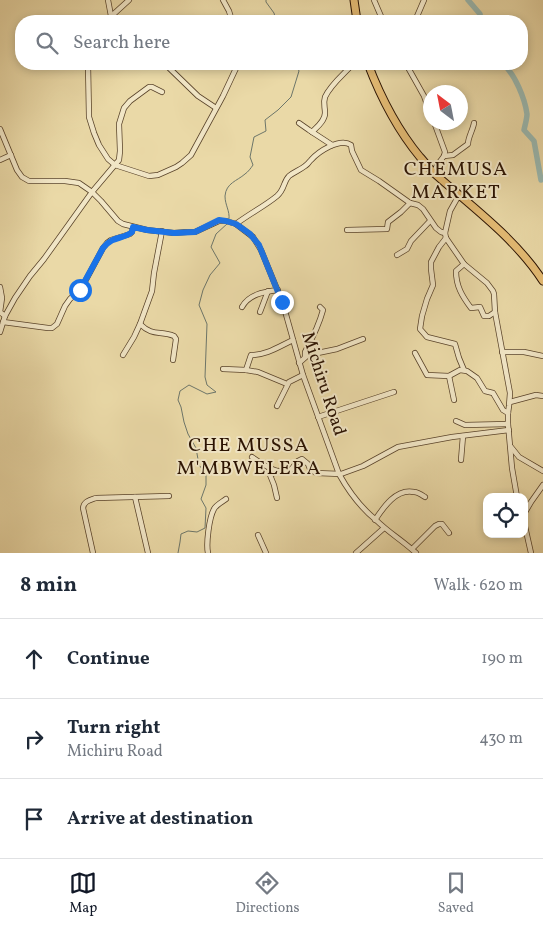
<!DOCTYPE html>
<html lang="en">
<head>
<meta charset="utf-8">
<style>
	:root { --surface:#fff; --page:#f2f2f3; --text:#1f2937; --muted:#747a83; --line:#e0e1e3; --accent:#111827 }
	body { margin:0; font-family:Vollkorn,serif; background:var(--page); color:var(--text) }
	.controls { position:absolute; right:15px; bottom:15px; display:grid; overflow:hidden; border-radius:10px; box-shadow:0 2px 8px #0003 }
	.controls button { width:45px; height:45px; display:grid; place-items:center; padding:0; border:0; border-bottom:1px solid var(--line); background:var(--surface); color:var(--text); font:25px sans-serif }
	.compass { position:absolute; left:423px; top:85px; width:45px; height:45px; border-radius:50%; background:var(--surface); box-shadow:0 2px 8px #0003; rotate:328deg }
	.stop { position:absolute; width:15px; height:15px; margin:-11px; border:4px solid #1a73e8; border-radius:50%; background:#fff }
	.stop.end { background:#1a73e8; border-color:#fff; box-shadow:0 1px 5px #0008 }
	.list { margin:0; padding:0; list-style:none }
	h2 { display:flex; justify-content:space-between; align-items:center; height:65px; margin:0; padding:0 20px; font-size:21px }
	h2 small { font-size:16px; font-weight:400; color:var(--muted) }
	.list li { display:grid; grid-template-columns:32px 1fr auto; gap:15px; align-items:center; box-sizing:border-box; height:80px; padding:0 20px; border-top:1px solid var(--line) }
	.list b { display:block; font-size:19px; white-space:nowrap }
	.list p { margin:0; font-size:16px; white-space:nowrap; color:var(--muted) }
	.list em { font-size:16px; font-style:normal; color:var(--muted) }
	.icon { flex:none; width:28px; height:28px; fill:none; stroke:currentColor; stroke-width:2; stroke-linecap:round; stroke-linejoin:round }
	.map { position:relative; flex:none; width:543px; height:553px; overflow:hidden }
	.search { position:absolute; background:var(--surface); box-shadow:0 2px 8px #0003; left:15px; right:15px; top:15px; height:55px; display:flex; align-items:center; gap:12px; box-sizing:border-box; padding:0 18px; border-radius:20px; color:var(--muted); font-size:19px }
	.sheet { height:305px; background:var(--surface) }
	nav { display:flex; justify-content:space-around; align-items:center; box-sizing:border-box; height:70px; border-top:1px solid var(--line); background:var(--surface); font-size:14px; color:var(--muted) }
	nav a { display:grid; justify-items:center; gap:2px }
	nav .on { color:var(--accent) }
	.map>svg:first-child { display:block }
	.lines { fill:none; stroke-linecap:round; stroke-linejoin:round }
	.stream { stroke:#6d766a; stroke-width:1 }
	.river { stroke:#9ab9b1; stroke-width:5.5 }
	.minor-casing { stroke:#59432a; stroke-width:6 }
	.highway-casing { stroke:#291100; stroke-width:9 }
	.minor { stroke:#f1e6c6; stroke-width:4.5 }
	.highway { stroke:#e5bc74; stroke-width:7 }
	.route { stroke:#1a73e8; stroke-width:6 }
	.labels { text-anchor:middle; dominant-baseline:central; stroke-width:4; stroke-linejoin:round; paint-order:stroke }
	.street-label { font-size:18px; fill:#291100; stroke:#f1e6c6 }
	.quarter-label { font-size:20px; letter-spacing:1px; fill:#291100; stroke:#f1e6c6 }
</style>
</head>
<body>
<div class="map">
<svg width="543" height="553" viewBox="0 0 543 553">
	<rect width="100%" height="100%" fill="#ead9a7"/>
	<filter id="stains"><feTurbulence type="fractalNoise" baseFrequency=".004" numOctaves="4"/><feColorMatrix values="0 0 0 0 .2 0 0 0 0 .09 0 0 0 0 .02 0 0 0 .5 -.17"/></filter>
	<radialGradient id="worn" r=".72"><stop offset=".6" stop-color="#630" stop-opacity="0"/><stop offset="1" stop-color="#630" stop-opacity=".3"/></radialGradient>
	<g class="lines">
		<!-- stream -->
		<g class="stream">
			<polyline points="266,0 266,2 274,13 276,21"/>
			<polyline points="541,180 543,181"/>
			<path d="M229,219C230,211 225,205 225,196C226,183 237,181 245,174C248,172 251,168 253,165L250,157L254,137L266,131L265,120L278,110L291,97L299,71L296,64"/>
			<polyline points="178,553 180,542 181,534 188,531 197,532 205,528 206,508 201,499 206,485 206,474 199,465 196,448 188,434 184,422 181,407 178,400 180,391 189,385 207,394 216,392 207,385 205,377 207,324 199,305 203,290 210,275 220,263 211,247 216,234 228,223"/>
		</g>
		<!-- river -->
		<g class="river">
			<polyline points="468,0 480,14 481,21"/>
			<path d="M503,64C515,74 525,99 527,114C527,119 525,125 524,130L534,141L541,180"/>
		</g>
		<defs>
			<g id="minor">
				<polyline points="108,0 111,16"/>
				<polyline points="223,0 229,11 232,21"/>
				<polyline points="374,0 383,21"/>
				<polyline points="106,21 129,0"/>
				<polyline points="415,21 424,0"/>
				<polyline points="88,64 89,117 94,133 99,145 108,159 115,165 149,176 158,175 176,167 182,163 191,155 223,96 238,64"/>
				<polyline points="165,64 198,96 216,108"/>
				<polyline points="406,64 424,96 430,113"/>
				<polyline points="299,123 309,130 332,145"/>
				<path d="M0,129L17,170L22,177L29,181H65L79,183L92,192L101,201L118,221L123,224L147,230L174,233L187,232H195L219,221H226L236,224L253,237L261,250L279,294L285,311L303,375L339,474C349,492 360,507 376,520C388,532 403,541 416,553"/>
				<path d="M312,132C317,127 325,121 325,113C325,107 323,103 325,97C331,84 343,75 353,64"/>
				<path d="M444,156L453,155L468,144C468,137 473,130 474,123"/>
				<polyline points="0,160 11,155"/>
				<polyline points="433,173 438,164 444,156 445,152 434,122"/>
				<polyline points="459,195 450,211 445,233 446,238 464,264 487,283 493,291 494,294 495,312 510,393 509,406 508,413 508,424 512,468 517,497"/>
				<path d="M236,224C249,214 265,206 277,196C285,189 283,182 289,176C294,172 300,170 305,166C309,163 307,164 311,160C318,152 340,137 351,145L352,151L361,170L379,181L410,203L418,205L423,209L436,228L441,232L445,233"/>
				<polyline points="347,230 387,229 388,222 401,212 410,203"/>
				<polyline points="446,238 439,247 431,262 431,269 433,285 427,299 422,316 420,329 427,337 455,344 459,358 464,370"/>
				<polyline points="397,255 407,249 411,241 430,221"/>
				<path d="M464,264L456,271C456,286 462,296 471,308L480,307L484,316H489L495,312"/>
				<polyline points="0,287 2,298 0,312 5,316"/>
				<path d="M242,307C249,294 264,292 278,290"/>
				<polyline points="260,312 268,291"/>
				<polyline points="3,322 48,328 52,328 57,324 65,306 70,299 81,289 103,248 107,243 111,240 130,234 132,232 133,227"/>
				<path d="M140,324C153,337 160,330 174,336L176,339L173,360"/>
				<polyline points="0,332 5,316 15,298 30,276 44,259 92,192 119,160 120,151 119,124 124,108 130,101 149,87 152,87 162,92"/>
				<polyline points="502,352 524,352 543,356"/>
				<polyline points="415,353 427,375 449,376 460,370 467,371 477,378 485,391 493,393 503,410 508,413"/>
				<polyline points="123,355 134,337 140,324 152,291 154,273 162,231"/>
				<path d="M305,357V352C312,339 319,325 323,310L320,307"/>
				<polyline points="299,363 308,355 337,349 363,339"/>
				<polyline points="223,369 246,370 258,372 287,384"/>
				<path d="M246,370L251,355C267,355 278,347 293,340"/>
				<polyline points="449,376 454,400"/>
				<polyline points="510,402 536,395 543,396"/>
				<polyline points="277,406 289,382 303,375"/>
				<polyline points="318,417 394,392"/>
				<polyline points="456,421 465,425 508,424"/>
				<polyline points="511,447 519,457 543,471"/>
				<path d="M252,457C262,464 276,474 289,472L298,461L302,459L308,464L310,469L316,473L341,474L363,466L398,447L452,437L509,430"/>
				<polyline points="461,460 463,436"/>
				<polyline points="135,497 148,553"/>
				<polyline points="277,498 274,485 270,475 278,471"/>
				<polyline points="524,514 531,502 543,485"/>
				<path d="M375,520C383,508 396,488 414,492C418,492 422,495 425,497"/>
				<polyline points="524,522 531,553"/>
				<polyline points="258,535 266,553"/>
				<polyline points="412,549 435,526 439,524 442,524 449,533"/>
				<path d="M93,553L83,508C84,501 90,500 96,498L169,496"/>
				<path d="M208,553C206,544 209,518 214,509C216,505 222,502 226,499"/>
				<polyline points="356,553 384,528"/>
			</g>
			<g id="highway">
				<polyline points="354,0 357,21"/>
				<path d="M368,64C381,98 396,128 420,157C425,162 429,169 435,174C473,208 515,238 543,281"/>
			</g>
		</defs>
		<!-- minor casing -->
		<use href="#minor" class="minor-casing"/>
		<!-- highway casing -->
		<use href="#highway" class="highway-casing"/>
		<!-- minor -->
		<use href="#minor" class="minor"/>
		<!-- highway -->
		<use href="#highway" class="highway"/>
	</g>
	<g class="lines">
		<!-- route -->
		<path class="route" d="M80,290L103,248C114,235 122,240 132,232L133,227L147,230L174,233L195,232L219,220L226,221L236,224L250,234L259,245L282,302"/>
	</g>
	<g class="labels">
		<!-- street labels -->
		<g class="street-label">
			<text transform="translate(323 384) rotate(72)">Michiru Road</text>
		</g>
		<!-- quarter labels -->
		<g class="quarter-label">
			<text x="456" y="170">CHEMUSA<tspan x="456" dy="23">MARKET</tspan></text>
			<text x="249" y="446">CHE MUSSA<tspan x="249" dy="23">M'MBWELERA</tspan></text>
		</g>
	</g>
	<rect width="100%" height="100%" filter="url(#stains)"/>
	<rect width="100%" height="100%" fill="url(#worn)"/>
</svg>
<div class="controls">
<button><svg class="icon" aria-label="locate" viewBox="0 0 24 24"><circle cx="12" cy="12" r="6"/><path d="M12 2v4M12 18v4M2 12h4M18 12h4"/></svg></button>
</div>
<svg class="compass" viewBox="-18 -18 36 36"><path d="M0-13l5 13h-10z" fill="#e53935"/><path d="M0 13l5-13h-10z" fill="#747a83"/></svg>
<div class="stop" style="left:80px;top:290px"></div>
<div class="stop end" style="left:282px;top:302px"></div>
<div class="search"><svg class="icon" aria-label="search" viewBox="0 0 24 24"><circle cx="10" cy="10" r="6"/><path d="M15 15l6 6"/></svg>Search here</div>
</div>
<section class="sheet">
<h2>8 min<small>Walk · 620 m</small></h2>
<ul class="list">
<li><svg class="icon" aria-label="ahead" viewBox="0 0 24 24"><path d="M12 20V5M6 11l6-6 6 6"/></svg><div><b>Continue</b></div><em>190 m</em></li>
<li><svg class="icon" aria-label="right" viewBox="0 0 24 24"><path d="M7 20v-9h11M14 6l5 5-5 5"/></svg><div><b>Turn right</b><p>Michiru Road</p></div><em>430 m</em></li>
<li><svg class="icon" aria-label="arrive" viewBox="0 0 24 24"><path d="M6 21V4h12l-3 4 3 4H6"/></svg><div><b>Arrive at destination</b></div></li>
</ul>
</section>
<nav>
<a class="on"><svg class="icon" aria-label="map" viewBox="0 0 24 24"><path d="M3 6l6-2 6 2 6-2v14l-6 2-6-2-6 2zM9 4v14M15 6v14"/></svg>Map</a>
<a><svg class="icon" aria-label="directions" viewBox="0 0 24 24"><path d="M12 3l9 9-9 9-9-9zM9 14v-3h6M13 9l2 2-2 2"/></svg>Directions</a>
<a><svg class="icon" aria-label="saved" viewBox="0 0 24 24"><path d="M7 4h10v16l-5-4-5 4z"/></svg>Saved</a>
</nav>
</body>
</html>
